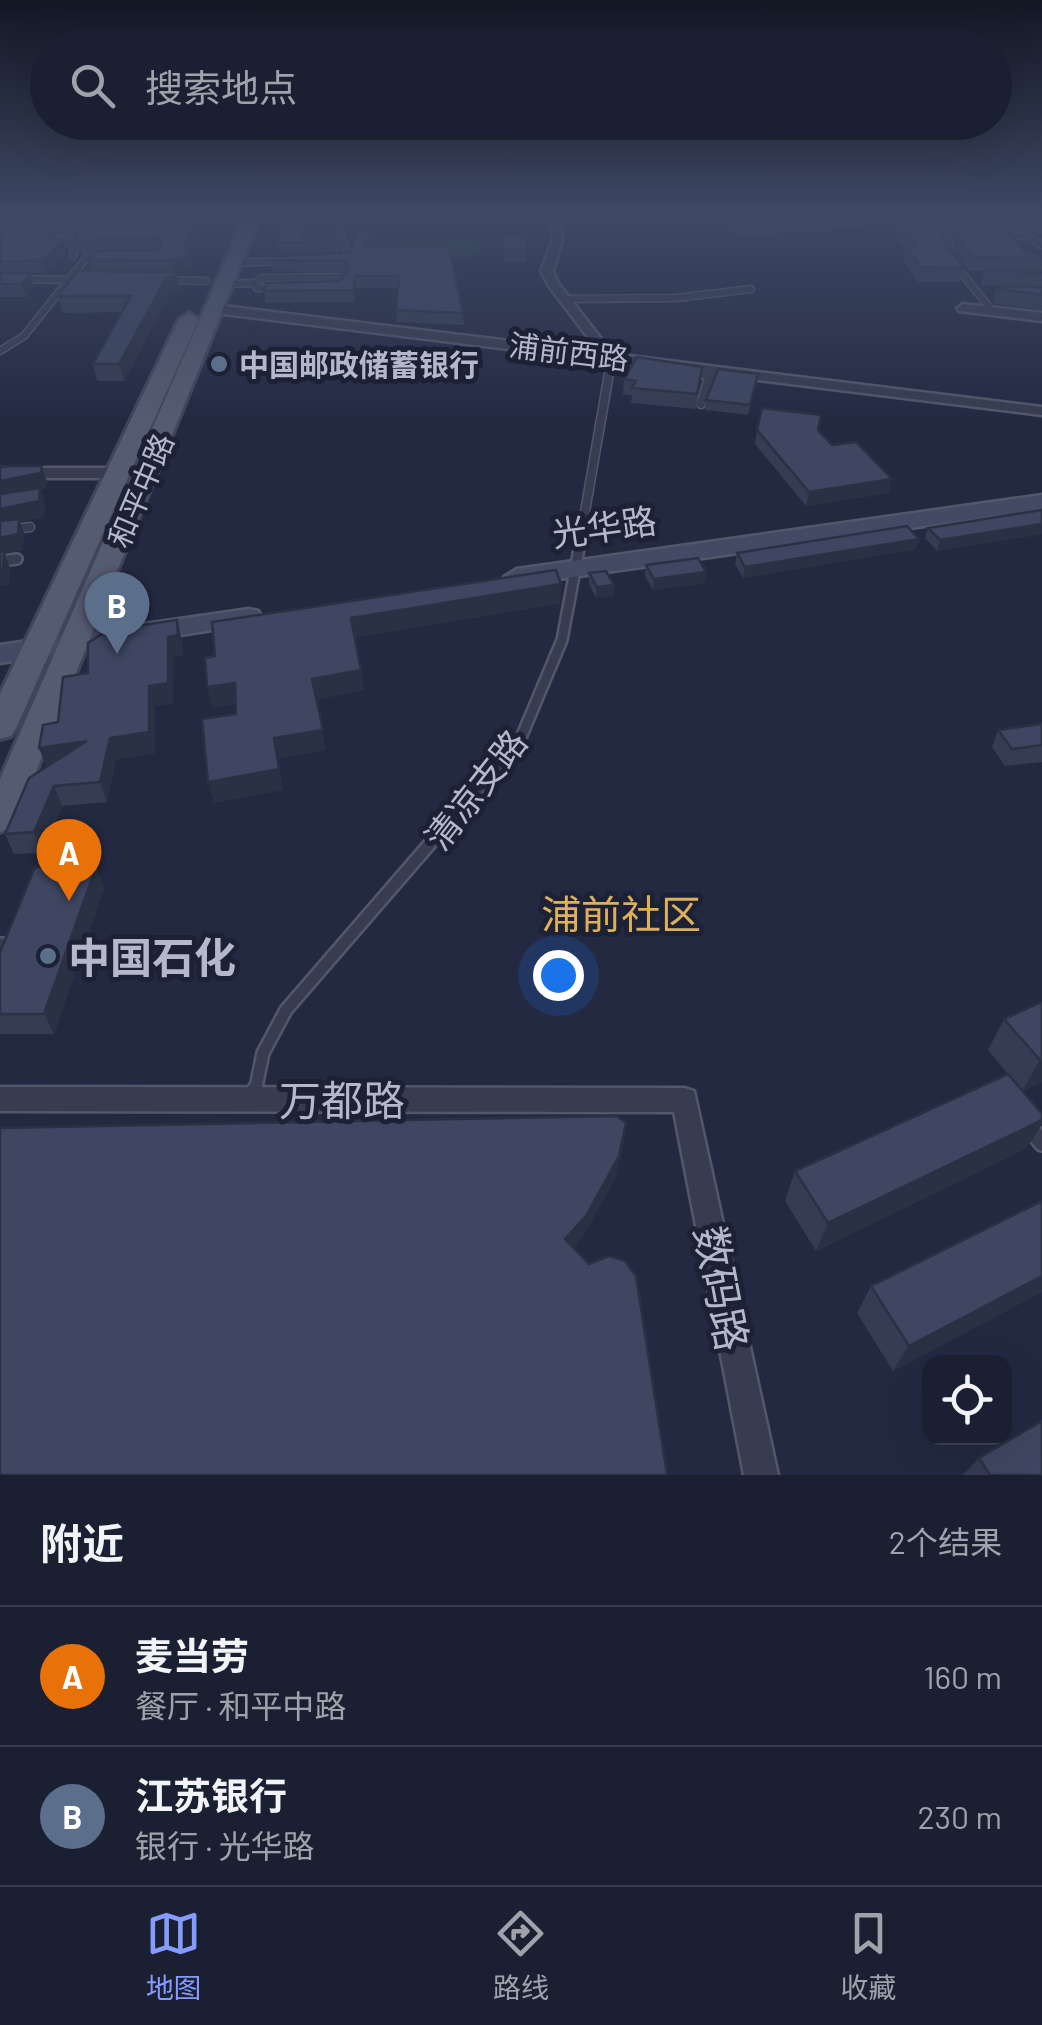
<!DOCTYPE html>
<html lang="zh">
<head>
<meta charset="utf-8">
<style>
	:root { --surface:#1a1f31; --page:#272c3d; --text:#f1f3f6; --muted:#9fa2ab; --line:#383d4d; --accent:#849bff }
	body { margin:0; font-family:Barlow,"Noto Sans SC",sans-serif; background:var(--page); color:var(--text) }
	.controls { position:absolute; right:30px; bottom:30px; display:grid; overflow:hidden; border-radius:20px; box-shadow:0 10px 40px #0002 }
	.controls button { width:90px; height:90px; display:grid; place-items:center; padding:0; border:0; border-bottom:2px solid var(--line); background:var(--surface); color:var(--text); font:50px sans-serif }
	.you { position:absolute; left:558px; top:975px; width:35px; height:35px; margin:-25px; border:8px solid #fff; border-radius:50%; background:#1a73e8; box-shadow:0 0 0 15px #1a73e833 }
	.badge { display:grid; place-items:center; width:65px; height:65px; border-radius:50%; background:var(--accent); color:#fff; font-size:32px; font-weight:700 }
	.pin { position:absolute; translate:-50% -82px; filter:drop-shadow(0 2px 5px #0008) }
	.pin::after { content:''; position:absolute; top:52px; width:35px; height:30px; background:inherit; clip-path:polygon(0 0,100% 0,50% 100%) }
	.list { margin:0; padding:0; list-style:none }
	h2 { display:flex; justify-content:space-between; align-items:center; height:130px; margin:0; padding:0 40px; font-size:42px }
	h2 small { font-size:32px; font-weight:400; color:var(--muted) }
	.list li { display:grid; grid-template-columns:65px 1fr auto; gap:30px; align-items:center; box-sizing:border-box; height:140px; padding:0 40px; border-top:2px solid var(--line) }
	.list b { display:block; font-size:38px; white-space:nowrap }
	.list p { margin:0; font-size:32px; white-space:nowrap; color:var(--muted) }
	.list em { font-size:32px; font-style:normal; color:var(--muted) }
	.icon { flex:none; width:55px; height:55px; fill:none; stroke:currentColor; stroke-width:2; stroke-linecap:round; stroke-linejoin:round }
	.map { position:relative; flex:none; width:1042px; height:1475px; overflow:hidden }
	.search { position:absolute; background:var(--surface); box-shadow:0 10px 40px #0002; left:30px; right:30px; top:30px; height:110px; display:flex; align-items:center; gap:25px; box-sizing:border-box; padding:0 35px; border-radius:55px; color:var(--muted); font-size:38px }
	.sheet { height:410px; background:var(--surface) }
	nav { display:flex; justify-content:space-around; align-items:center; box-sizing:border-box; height:140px; border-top:2px solid var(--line); background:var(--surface); font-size:28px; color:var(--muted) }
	nav a { display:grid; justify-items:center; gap:5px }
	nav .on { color:var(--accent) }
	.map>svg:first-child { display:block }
	.green { fill:#253842 }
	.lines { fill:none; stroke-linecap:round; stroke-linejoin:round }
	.service-far4-casing { stroke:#52576b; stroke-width:9 }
	.service-far3-casing { stroke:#52576b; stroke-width:11 }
	.service-far2-casing { stroke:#52576b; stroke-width:14 }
	.service-far1-casing { stroke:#52576b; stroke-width:16 }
	.service-casing { stroke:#52576b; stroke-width:20 }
	.minor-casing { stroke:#52576b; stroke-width:5 }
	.secondary-casing { stroke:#52576b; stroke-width:5 }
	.primary-casing { stroke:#40455a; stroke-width:6 }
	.service-far4 { stroke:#373c50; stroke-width:6 }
	.service-far3 { stroke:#373c50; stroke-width:8 }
	.service-far2 { stroke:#373c50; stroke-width:9 }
	.service-far1 { stroke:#373c50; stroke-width:11 }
	.service { stroke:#373c50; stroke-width:15 }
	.minor { fill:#373c50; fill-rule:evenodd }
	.secondary { fill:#454a64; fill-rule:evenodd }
	.primary { fill:#555b71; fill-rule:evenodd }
	.wall { fill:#353c53 }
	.shaded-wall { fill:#2b3144 }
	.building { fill:#3e4661; stroke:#2b3144; stroke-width:2.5 }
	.service-dot { fill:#5c6f8a; stroke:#1c2136; stroke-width:4 }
	.labels { text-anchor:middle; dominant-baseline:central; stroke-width:10; stroke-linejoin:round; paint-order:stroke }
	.far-street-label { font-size:30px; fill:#b3b8cb; stroke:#1c2136 }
	.far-poi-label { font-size:30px; font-weight:bold; fill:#b3b8cb; stroke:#1c2136; text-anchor:start }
	.street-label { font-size:35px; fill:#b3b8cb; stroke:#1c2136 }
	.quarter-label { font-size:40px; fill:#deaf5c; stroke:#1c2136 }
	.near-poi-label { font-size:42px; font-weight:bold; fill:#b3b8cb; stroke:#1c2136; text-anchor:start }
	.near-street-label { font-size:42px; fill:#b3b8cb; stroke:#1c2136 }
</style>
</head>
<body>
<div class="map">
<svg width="1042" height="1475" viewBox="0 0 1042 1475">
	<rect width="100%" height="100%" fill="#232941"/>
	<!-- green -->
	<path class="green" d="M386,240L395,239L487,240L477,243L482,247L480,253C451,265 400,262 371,251L376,243Z"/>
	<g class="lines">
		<defs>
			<g id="service-far4">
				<polyline points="252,216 275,215"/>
				<polyline points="1003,224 1042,224"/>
				<polyline points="339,230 349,258 340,259"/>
				<polyline points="51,238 66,241 75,249 73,256"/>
				<polyline points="969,239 945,239 951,249 946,253 993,312"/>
				<polyline points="1010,242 1010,236 1028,236 1042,245"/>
				<polyline points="234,263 283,261"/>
				<polyline points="0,279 80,280"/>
				<polyline points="167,280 206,281"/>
				<polyline points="255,283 257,288 277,288"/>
				<polyline points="226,284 255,283 262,278 342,277 344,286"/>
				<polyline points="564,299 676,298 751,289"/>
				<polyline points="0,351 24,336 87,257 106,256"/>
				<polyline points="608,356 613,364"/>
			</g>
			<g id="service-far3">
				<polyline points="687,372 710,375 701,404"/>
				<polyline points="0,531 30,527"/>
				<polyline points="578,552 611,362"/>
			</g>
			<g id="service-far2">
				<polyline points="0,561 17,559"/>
				<polyline points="477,790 520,740 562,640 579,549"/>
			</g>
			<g id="service-far1">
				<polyline points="0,944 10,944 0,968"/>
				<polyline points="255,1092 263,1053 286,1010 479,787"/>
			</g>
			<g id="service">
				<polyline points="254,1097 255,1090"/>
				<polyline points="1027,1124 1042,1143"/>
			</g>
			<g id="minor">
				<polygon points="551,215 561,215 562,241 553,271 558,283 613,354 1042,407 1042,415 216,313 210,309 216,305 599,352 549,286 541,271 552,241"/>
				<polygon points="963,304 1042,313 1042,321 959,311 957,308"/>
				<polygon points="0,468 117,468 125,473 117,478 0,478"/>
				<polygon points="0,1087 685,1088 694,1091 778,1475 744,1475 674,1112 0,1111"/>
			</g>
			<g id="secondary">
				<polygon points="1042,495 1042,509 517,585 504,577 517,569"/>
				<polygon points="249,609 258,611 262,617 258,623 0,663 0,645"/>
			</g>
			<g id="primary">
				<polygon points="245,215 261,215 17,819 12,828 0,832 0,779"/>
				<polygon points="189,313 199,319 16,728 11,736 0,739 0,694 179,319"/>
			</g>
		</defs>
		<!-- service-far4 casing -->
		<use href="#service-far4" class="service-far4-casing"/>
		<!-- service-far3 casing -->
		<use href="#service-far3" class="service-far3-casing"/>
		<!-- service-far2 casing -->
		<use href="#service-far2" class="service-far2-casing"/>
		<!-- service-far1 casing -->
		<use href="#service-far1" class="service-far1-casing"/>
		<!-- service casing -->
		<use href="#service" class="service-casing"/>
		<!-- minor casing -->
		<use href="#minor" class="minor-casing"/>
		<!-- secondary casing -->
		<use href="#secondary" class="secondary-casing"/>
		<!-- primary casing -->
		<use href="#primary" class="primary-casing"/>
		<!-- service-far4 -->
		<use href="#service-far4" class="service-far4"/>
		<!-- service-far3 -->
		<use href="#service-far3" class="service-far3"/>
		<!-- service-far2 -->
		<use href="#service-far2" class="service-far2"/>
		<!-- service-far1 -->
		<use href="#service-far1" class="service-far1"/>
		<!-- service -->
		<use href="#service" class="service"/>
		<!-- minor -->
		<use href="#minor" class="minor"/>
		<!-- secondary -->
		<use href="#secondary" class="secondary"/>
		<!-- primary -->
		<use href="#primary" class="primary"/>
	</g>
	<!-- wall -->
	<g class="wall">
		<polygon points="0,215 154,217 199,215 196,223 198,235 190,252 193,266 176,273 180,291 170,294 124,381 97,381 93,364 122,312 63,313 58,296 92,271 90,260 96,252 81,253 78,243 51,230 0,229"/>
		<polygon points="286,215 298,215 298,221 307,221 308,232 306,238 338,241 339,252 279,254 277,243"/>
		<polygon points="706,215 1042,215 1042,235 1032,231 1036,218 1016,218 1013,231 977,232 1042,256 1042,310 995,304 993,301 997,286 1012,287 980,285 984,271 969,271 956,254 960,233 943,234 943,241 964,268 960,282 917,282 903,259 905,250 890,225 737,236 726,223 713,224"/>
		<polygon points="0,230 67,253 45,273 28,273 34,286 26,297 0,297"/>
		<polygon points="526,236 526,262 503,262 503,250"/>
		<polygon points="372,243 370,247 463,313 464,325 397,322 396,310 398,288 356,288 354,302 266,303 264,291 340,281 347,273 273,271 272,260 350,253"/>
		<polygon points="758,374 748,415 705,410 706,400"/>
		<polygon points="624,379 700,381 696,409 631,403 632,395 623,394"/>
		<polygon points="757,430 818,430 832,445 889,493 806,506 755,444"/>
		<polygon points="1042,510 1042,534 937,551 925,538 928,528"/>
		<polygon points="919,539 916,549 743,578 735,564 737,553"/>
		<polygon points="646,565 706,572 705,583 653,590 645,576"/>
		<polygon points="589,573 614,585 613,596 596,598 589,584"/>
		<polygon points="182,640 183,655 173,657 173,703 155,706 155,753 116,759 107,802 62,806 43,853 14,854 5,834 47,767 39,748 58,722 88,673"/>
		<polygon points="1042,724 1042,762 1005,766 992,747 998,730"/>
		<polygon points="96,867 104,888 54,1034 0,1034 0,952"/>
		<polygon points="1042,1002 1042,1082 1023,1091 1027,1148 816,1251 785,1201 795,1171 1008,1074 988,1050 1004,1019"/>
		<polygon points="1042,1201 1042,1292 893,1371 857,1313 871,1286"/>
		<polygon points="979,1458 1042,1475 963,1475"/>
	</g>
	<!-- shaded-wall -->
	<g class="shaded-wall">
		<polygon points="192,215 199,215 196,224 196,223 198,235 189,254 191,254 193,266 174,274 172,261"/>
		<polygon points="307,221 308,232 305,242 301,238"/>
		<polygon points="371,231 372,243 366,259 365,247"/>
		<polygon points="63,241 67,253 45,273 42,260"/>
		<polygon points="31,273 34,286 26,297 22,284"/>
		<polygon points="177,275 180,291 170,294 124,381 119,364 166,278"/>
		<polygon points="355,276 356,288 354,302 353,290"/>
		<polygon points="42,466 47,482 46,489 41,490 45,504 44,517 20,522 25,535 23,550 5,554 10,568 9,584 0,586 0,481"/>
		<polygon points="892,479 889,493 806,506 809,492"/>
		<polygon points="1042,524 1042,534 937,551 940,540"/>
		<polygon points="919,539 916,549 743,578 745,567"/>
		<polygon points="706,572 705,583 653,590 654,579"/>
		<polygon points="561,584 560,604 353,638 351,618"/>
		<polygon points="614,585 613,596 596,598 597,587"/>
		<polygon points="177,620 182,640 183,655 173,657 173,703 155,706 155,753 116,759 107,802 100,782 110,738 149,686 168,637"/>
		<polygon points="361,670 364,690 316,700 312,679"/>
		<polygon points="235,683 239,704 212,708 207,687"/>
		<polygon points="323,730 326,750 278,759 283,790 214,803 208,782 274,738"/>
		<polygon points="87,741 47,769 39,748"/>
		<polygon points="54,786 62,806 43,853 34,832"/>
		<polygon points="96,867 104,888 54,1034 44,1014"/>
		<polygon points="1042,1059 1042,1082 1022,1091 1040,1060"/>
		<polygon points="1042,1120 1042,1124 1027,1148 816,1251 828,1223"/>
		<polygon points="626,1123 624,1144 616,1177 584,1235 564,1258 565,1239"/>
		<polygon points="1042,1276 1042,1292 893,1371 909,1346"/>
	</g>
	<!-- building -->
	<g class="building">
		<polygon points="0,215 154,217 156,215 192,215 189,223 196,223 185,245 191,254 172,261 90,260 97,251 158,250 162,243 158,237 78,241 76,231 48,218 0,217"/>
		<polygon points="286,215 296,215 296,221 307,221 301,238 337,237 338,241 277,243"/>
		<polygon points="733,215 838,215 739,222"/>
		<polygon points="895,215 942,215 1017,217 944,220 943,241 964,268 920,267 906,245 915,245"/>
		<polygon points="0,230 44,232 63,241 42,260 0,262 0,240 3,237 0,237"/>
		<polygon points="356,231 371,231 365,247 449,247 463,313 396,310 399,276 355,276 353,290 264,291 267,283 340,281 350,269 345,261 272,260 273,256 350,253"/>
		<polygon points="961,232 1009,232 1023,250 1042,256 1042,258 973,257 959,240"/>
		<polygon points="504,236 526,236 526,250 503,250"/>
		<polygon points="77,271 175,272 177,275 166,278 119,364 93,364 131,296 58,296"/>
		<polygon points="984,271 1042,271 1042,273"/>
		<polygon points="0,273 31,273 22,284 0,284"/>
		<polygon points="997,286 1042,287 1042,295 1000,289"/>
		<polygon points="637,357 702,367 697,394 632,388 636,381 624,379"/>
		<polygon points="718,369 758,374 750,405 706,400"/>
		<polygon points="762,408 821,415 818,430 832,445 856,442 892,479 809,492 757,430"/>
		<polygon points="10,466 42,466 41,473 0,481 0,467"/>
		<polygon points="40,488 39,501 0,509 0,494"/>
		<polygon points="1042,510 1042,524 940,540 928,528"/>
		<polygon points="19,519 18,534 0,538 0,521"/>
		<polygon points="907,526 919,539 745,567 737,553"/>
		<polygon points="0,552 4,552 3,568 0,568"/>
		<polygon points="698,558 706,572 654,579 646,565"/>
		<polygon points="556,570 561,584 351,618 361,670 312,679 323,730 274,738 279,769 208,782 202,719 236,714 235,683 207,687 205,658 215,656 212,622"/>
		<polygon points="606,571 614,585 597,587 589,573"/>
		<polygon points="177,620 178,635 168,637 168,683 149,686 149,732 110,738 100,782 54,786 34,832 5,834 29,778 87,741 39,748 43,725 58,722 63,677 88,673 88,643 108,630"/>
		<polygon points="1042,724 1042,745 1012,749 998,730"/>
		<polygon points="35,867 96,867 44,1014 0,1014 0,952"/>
		<polygon points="1042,1002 1042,1059 1040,1060 1004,1019"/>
		<polygon points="1008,1074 1042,1114 1042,1120 828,1223 795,1171"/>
		<polygon points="617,1116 626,1123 619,1156 586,1216 565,1239 589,1264 609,1256 625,1261 636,1276 667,1475 0,1475 0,1128"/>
		<polygon points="1042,1201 1042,1276 909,1346 871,1286"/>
		<polygon points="1042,1421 1042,1475 990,1475 979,1458"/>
	</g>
	<!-- sky -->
	<linearGradient id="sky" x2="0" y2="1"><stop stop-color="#131724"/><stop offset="0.51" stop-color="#3f4965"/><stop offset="1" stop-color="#3f4965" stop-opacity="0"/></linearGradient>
	<rect width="1042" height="422" fill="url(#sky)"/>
	<!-- markers -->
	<g class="service-dot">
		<circle cx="219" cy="364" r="10"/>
		<circle cx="48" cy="956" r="10"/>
	</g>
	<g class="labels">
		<!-- far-street labels -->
		<g class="far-street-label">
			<text transform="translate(569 351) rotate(7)">浦前西路</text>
			<text transform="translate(140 490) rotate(-67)">和平中路</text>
		</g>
		<!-- far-poi labels -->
		<g class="far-poi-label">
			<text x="239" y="364">中国邮政储蓄银行</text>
		</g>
		<!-- street labels -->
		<g class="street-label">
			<text transform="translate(604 526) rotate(-8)">光华路</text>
			<text transform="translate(475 789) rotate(-52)">清凉支路</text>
		</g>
		<!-- quarter labels -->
		<g class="quarter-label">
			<text x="621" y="913">浦前社区</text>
		</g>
		<!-- near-poi labels -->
		<g class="near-poi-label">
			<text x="68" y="956">中国石化</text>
		</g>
		<!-- near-street labels -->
		<g class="near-street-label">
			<text x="342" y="1099">万都路</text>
			<text transform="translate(723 1288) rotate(79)">数码路</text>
		</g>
	</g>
</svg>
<div class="controls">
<button><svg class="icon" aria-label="locate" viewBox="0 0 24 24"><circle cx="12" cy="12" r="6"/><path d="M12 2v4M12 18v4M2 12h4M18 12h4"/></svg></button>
</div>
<div class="you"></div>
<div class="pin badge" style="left:69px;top:901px;background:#e8710a">A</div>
<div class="pin badge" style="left:117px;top:654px;background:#5c6f8a">B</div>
<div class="search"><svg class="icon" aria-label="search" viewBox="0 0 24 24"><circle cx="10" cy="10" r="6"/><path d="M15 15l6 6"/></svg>搜索地点</div>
</div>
<section class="sheet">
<h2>附近<small>2个结果</small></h2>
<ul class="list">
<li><span class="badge" style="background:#e8710a">A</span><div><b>麦当劳</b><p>餐厅 · 和平中路</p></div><em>160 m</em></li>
<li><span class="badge" style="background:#5c6f8a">B</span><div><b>江苏银行</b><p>银行 · 光华路</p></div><em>230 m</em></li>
</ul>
</section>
<nav>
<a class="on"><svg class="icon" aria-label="map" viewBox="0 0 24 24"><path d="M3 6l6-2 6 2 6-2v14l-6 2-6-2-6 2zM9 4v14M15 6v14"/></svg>地图</a>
<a><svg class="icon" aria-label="directions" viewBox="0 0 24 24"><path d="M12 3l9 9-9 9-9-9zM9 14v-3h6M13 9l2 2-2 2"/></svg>路线</a>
<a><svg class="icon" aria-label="saved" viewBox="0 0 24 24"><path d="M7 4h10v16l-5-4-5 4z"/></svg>收藏</a>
</nav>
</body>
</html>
